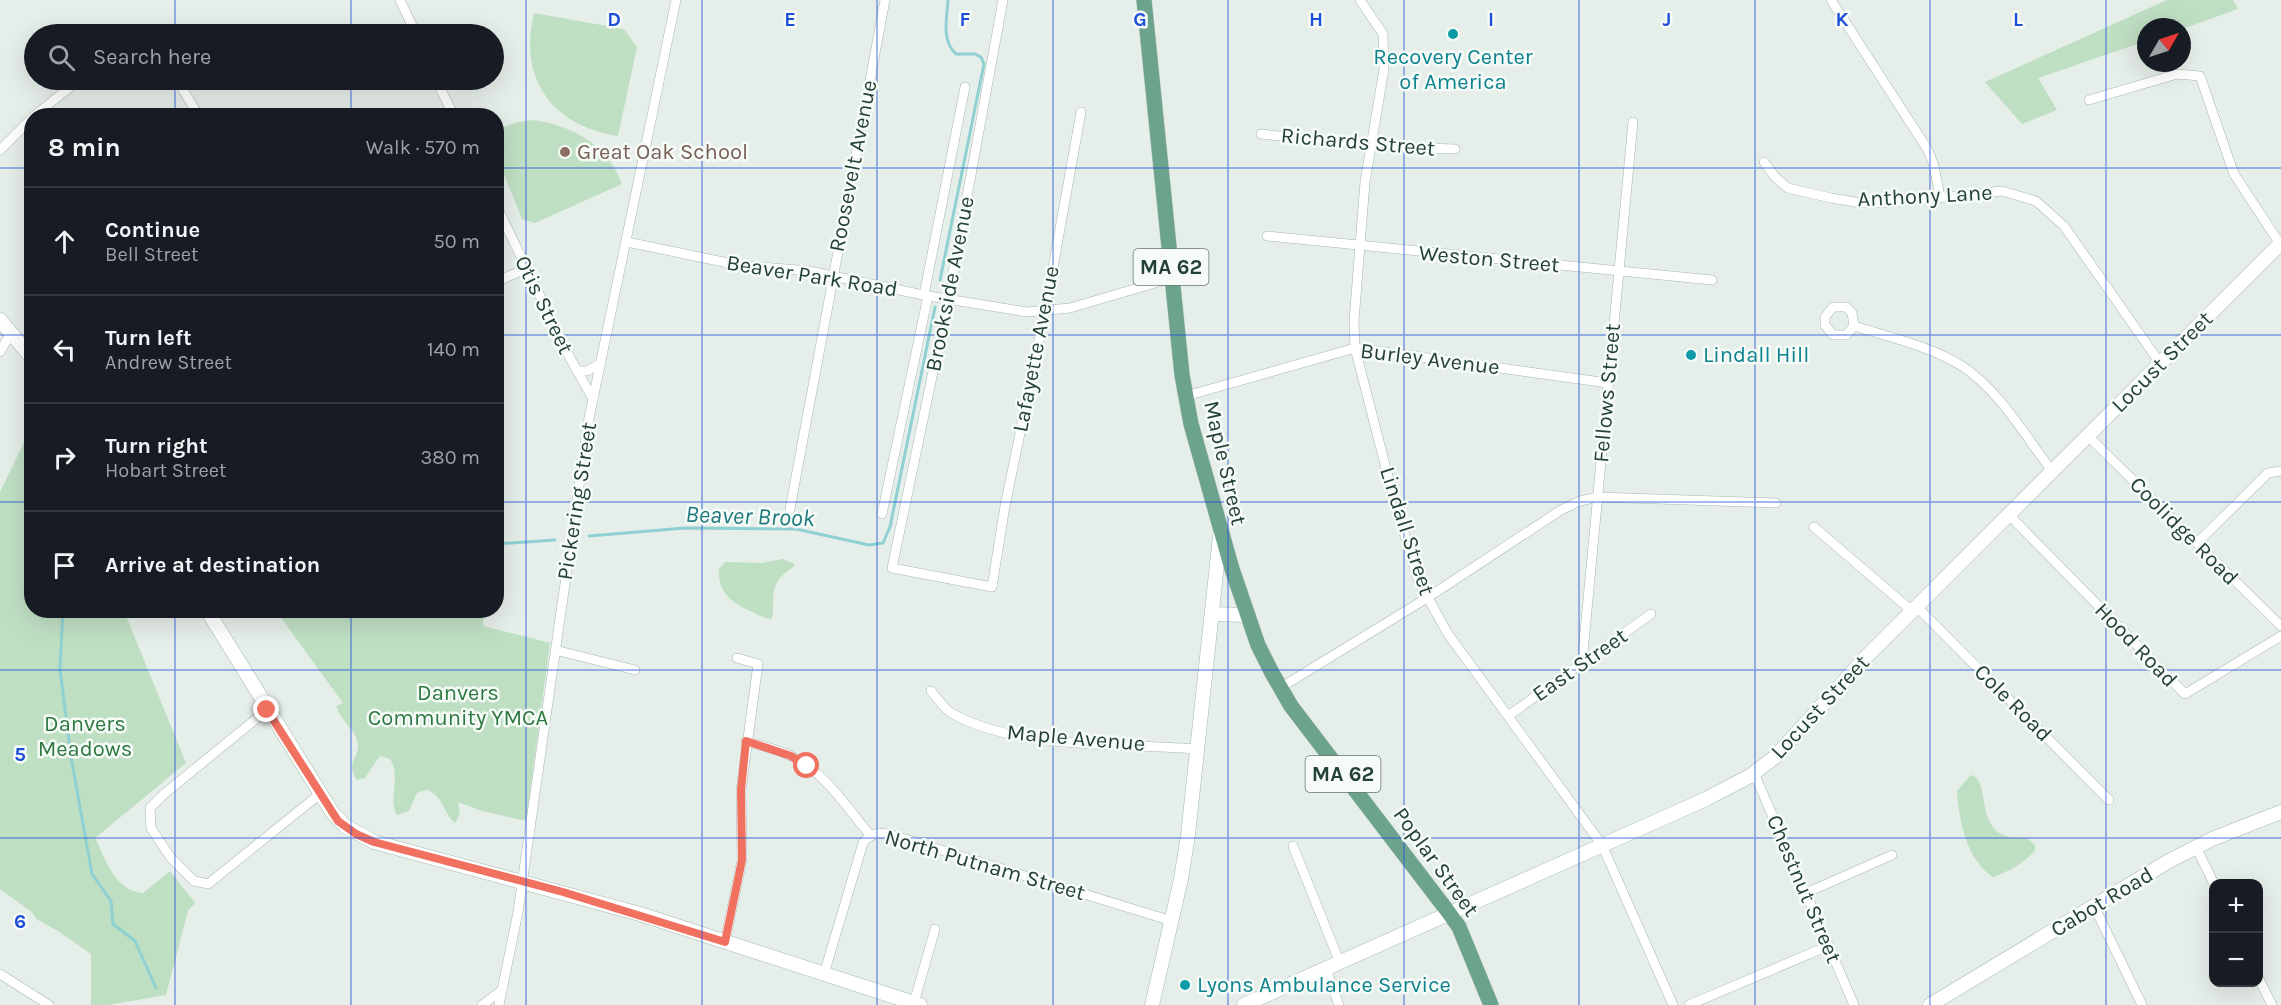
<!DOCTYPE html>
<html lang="en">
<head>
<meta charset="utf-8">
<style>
	:root { --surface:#171b24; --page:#20242c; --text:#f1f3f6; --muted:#9ea1a6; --line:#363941 }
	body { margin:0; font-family:Karla,sans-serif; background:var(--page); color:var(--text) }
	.controls { position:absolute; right:18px; bottom:18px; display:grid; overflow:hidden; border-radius:12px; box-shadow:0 6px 24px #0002 }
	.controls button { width:54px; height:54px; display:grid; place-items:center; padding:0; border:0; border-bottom:2px solid var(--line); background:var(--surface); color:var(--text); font:30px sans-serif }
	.compass { position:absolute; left:2137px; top:18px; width:54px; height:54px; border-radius:50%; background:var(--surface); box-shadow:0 6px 24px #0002; rotate:51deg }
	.stop { position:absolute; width:18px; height:18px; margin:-14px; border:4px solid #f17161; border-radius:50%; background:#fff }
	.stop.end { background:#f17161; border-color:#fff; box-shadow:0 2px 6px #0008 }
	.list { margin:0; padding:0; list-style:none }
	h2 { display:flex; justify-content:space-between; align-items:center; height:78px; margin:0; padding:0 24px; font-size:26px }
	h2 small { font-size:20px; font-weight:400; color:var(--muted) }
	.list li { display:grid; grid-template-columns:39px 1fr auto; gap:18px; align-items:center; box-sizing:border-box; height:108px; padding:0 24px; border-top:2px solid var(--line) }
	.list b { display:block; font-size:22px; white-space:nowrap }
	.list p { margin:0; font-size:20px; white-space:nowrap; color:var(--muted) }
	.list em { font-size:20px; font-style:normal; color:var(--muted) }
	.icon { flex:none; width:33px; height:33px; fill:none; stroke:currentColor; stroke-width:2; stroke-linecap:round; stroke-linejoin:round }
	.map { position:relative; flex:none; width:2281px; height:1005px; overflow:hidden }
	.search { position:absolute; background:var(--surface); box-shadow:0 6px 24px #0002; left:24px; top:24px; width:480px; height:66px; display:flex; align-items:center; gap:15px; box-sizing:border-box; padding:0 21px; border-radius:33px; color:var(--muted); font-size:22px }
	.panel { position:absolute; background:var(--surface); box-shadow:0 6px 24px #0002; left:24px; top:108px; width:480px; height:510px; border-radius:24px }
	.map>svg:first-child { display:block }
	.green { fill:#bfdfc3 }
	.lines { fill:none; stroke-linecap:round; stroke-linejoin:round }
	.stream { stroke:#8fd1d2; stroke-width:3 }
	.street-casing { stroke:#a8b7af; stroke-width:10 }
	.secondary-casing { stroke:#a4baaf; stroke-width:15 }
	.primary-casing { stroke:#c2cac6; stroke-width:16 }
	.street { stroke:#fff; stroke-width:9 }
	.secondary { stroke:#fff; stroke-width:14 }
	.primary { stroke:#6ba38d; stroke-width:15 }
	.route { stroke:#f17161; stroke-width:8 }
	.grid { fill:none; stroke:#1d4ed8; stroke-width:1.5; stroke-opacity:0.55 }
	.culture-dot { fill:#0f9aa8; stroke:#f6fbf8; stroke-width:2 }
	.education-dot { fill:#8d6e63; stroke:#f6fbf8; stroke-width:2 }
	.labels { text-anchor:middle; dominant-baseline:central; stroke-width:5; stroke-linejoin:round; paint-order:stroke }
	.shield { fill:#f6fbf8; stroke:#637970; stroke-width:1.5 }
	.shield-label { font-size:21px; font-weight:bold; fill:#244135 }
	.culture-label { font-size:22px; fill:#0d838f; stroke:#f6fbf8; text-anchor:start }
	.street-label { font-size:22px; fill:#244135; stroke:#f6fbf8 }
	.education-label { font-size:22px; fill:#785e54; stroke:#f6fbf8; text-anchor:start }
	.park-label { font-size:22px; fill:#2e7841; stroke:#f6fbf8 }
	.water-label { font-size:24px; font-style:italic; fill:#1e7a7d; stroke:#f6fbf8 }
	.grid-label { font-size:20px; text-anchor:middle; font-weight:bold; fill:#1d4ed8; stroke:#f6fbf8; stroke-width:5; stroke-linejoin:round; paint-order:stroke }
</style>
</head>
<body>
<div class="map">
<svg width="2281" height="1005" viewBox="0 0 2281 1005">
	<rect width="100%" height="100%" fill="#e6eee9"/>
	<!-- green -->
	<g class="green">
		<polygon points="2167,0 2233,0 2238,9 2182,29 2146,27 2146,41 2038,78 2057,110 2022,124 1985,82"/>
		<path d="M534,13L624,29L637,47L618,136C552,126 518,79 534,13Z"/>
		<path d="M534,120C573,126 608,145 622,184L535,223L522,219L497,157V129L518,122Z"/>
		<path d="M31,428L32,610L124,611L186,763L95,838C106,860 115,891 143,893L170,871L195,903L188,911L166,995L108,1005H91V954L58,931L36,919L32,912L0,889V492Z"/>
		<path d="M783,559L795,564C791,571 782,573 778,581C770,594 775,605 772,619C763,619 758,614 750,611C731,602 718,593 719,569L725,562L761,563Z"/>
		<path d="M276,611H484L483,626L550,643L526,821L482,811L458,802L460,814L455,823C442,812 444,795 426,790L417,793L409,811L397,815C387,798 402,777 390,759L380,756L365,778L357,780C345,763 359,758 358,744C356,730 341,721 336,706L343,703Z"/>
		<path d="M1971,775C1994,781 1969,843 2027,838L2035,845V851C2023,864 2010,871 1993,877C1966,859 1959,820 1957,791Z"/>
	</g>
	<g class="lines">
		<!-- stream -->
		<g class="stream">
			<path d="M940,280L984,64L981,57L975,54H956C941,40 947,19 948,0"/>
			<polyline points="589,536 685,528 796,529 869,545 883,543 890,527 935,307"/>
			<polyline points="496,544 555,540"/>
			<polyline points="63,610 60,669 71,757 92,874 111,901 113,924 135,941 156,988"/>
		</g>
		<defs>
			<g id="street">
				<polyline points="400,0 416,34"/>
				<polyline points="1003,0 948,300 892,568 992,587 1005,506 1045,312 1081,112"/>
				<polyline points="1360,0 1383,34 1384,69 1365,182 1354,321 1355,348 1391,488 1418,580 1448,634 1602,845 1673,1005"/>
				<polyline points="1831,0 1928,150 1934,166 1940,197"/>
				<polyline points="177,80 199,116"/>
				<polyline points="436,80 454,116"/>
				<polyline points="2089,100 2177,74 2200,76 2234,174 2280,244"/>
				<polyline points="34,116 79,80"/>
				<polyline points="1261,134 1371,146 1455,149"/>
				<polyline points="0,150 32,118"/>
				<polyline points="1764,162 1775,177 1788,188 1831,198 1861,203 1896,202 2002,191 2036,201 2064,226 2160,363"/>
				<polyline points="496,205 570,358 593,399"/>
				<polyline points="1267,236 1712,280"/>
				<polyline points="627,242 738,265 809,271 928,296 1027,312 1070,308 1172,278"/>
				<polyline points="496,282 527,268"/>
				<polyline points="924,295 965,87"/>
				<path d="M1854,326L1846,335H1833L1825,325V317L1833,307H1846L1852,313L1854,326C1889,337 1930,346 1962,366C2000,391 2025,436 2052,471"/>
				<polyline points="0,352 11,333"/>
				<polyline points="577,371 587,371 601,363"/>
				<polyline points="1186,396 1355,348 1608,383"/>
				<polyline points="2088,436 2281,626"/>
				<polyline points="790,509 885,0"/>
				<polyline points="882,514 928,296"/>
				<polyline points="2009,515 2185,694 2281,636"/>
				<polyline points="1814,527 1912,611"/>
				<polyline points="2197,543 2268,473 2281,471"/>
				<polyline points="1917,607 2109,800"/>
				<polyline points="555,650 635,670"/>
				<polyline points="1582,663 1633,122"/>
				<polyline points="1280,688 1427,598 1561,510 1580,501 1598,497 1776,503"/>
				<path d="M931,691C938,699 945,710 953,714C1018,750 1125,743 1198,749"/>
				<polyline points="267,710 164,794 150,808 151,828 171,858 194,881 208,884 320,794"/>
				<polyline points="1508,716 1651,614"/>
				<path d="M746,741C761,746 778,749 791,756C825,772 847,808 871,836"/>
				<polyline points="1754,773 1854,1005"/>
				<polyline points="1293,846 1340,963"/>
				<polyline points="2196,847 2214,884"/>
				<polyline points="1806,893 1892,855"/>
				<polyline points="2094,906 2142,1005"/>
				<polyline points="725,942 742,860 741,790 758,664 737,658"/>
				<polyline points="1326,969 1339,1005"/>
				<polyline points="0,974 49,1005"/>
				<path d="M824,974L863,843C870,832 881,832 892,835L1172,921"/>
				<polyline points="2258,977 2272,1005"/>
				<polyline points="914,1003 935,929"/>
				<polyline points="482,1005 502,990"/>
				<polyline points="499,1005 518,912 588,423 676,0"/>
				<polyline points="1689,1005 1828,946"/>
			</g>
			<g id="secondary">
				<polyline points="0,320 32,358"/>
				<polyline points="207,610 332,812 345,826 374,842 640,914 920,1005"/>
				<polyline points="1212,614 1247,615"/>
				<polyline points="1152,1005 1181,879 1188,835 1220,536"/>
				<polyline points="1244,1005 1706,799 1750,776 1775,757 1866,657 2281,243"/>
				<polyline points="1930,1005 2169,861 2212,839 2281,812"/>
			</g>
			<polyline id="primary" points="1144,0 1182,375 1191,424 1232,569 1258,645 1272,673 1291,706 1449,913 1459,927 1491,1005"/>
		</defs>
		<!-- street casing -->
		<use href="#street" class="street-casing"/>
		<!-- secondary casing -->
		<use href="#secondary" class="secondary-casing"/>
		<!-- primary casing -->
		<use href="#primary" class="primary-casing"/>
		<!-- street -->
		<use href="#street" class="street"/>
		<!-- secondary -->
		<use href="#secondary" class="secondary"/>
		<!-- primary -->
		<use href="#primary" class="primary"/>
	</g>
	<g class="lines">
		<!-- route -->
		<polyline class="route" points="267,710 338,821 356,834 374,842 563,892 725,942 742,860 741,790 746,741 791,756 807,766"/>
	</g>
	<!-- grid -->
	<path class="grid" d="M175,0V34M351,0V34M526,0V1005M702,0V1005M877,0V1005M1053,0V1005M1228,0V1005M1404,0V1005M1579,0V1005M1755,0V1005M1930,0V1005M2106,0V1005M175,80V116M351,80V116M0,168H32M496,168H2281M0,335H32M496,335H2281M0,502H32M496,502H2281M175,610V1005M351,610V1005M0,670H2281M0,838H2281"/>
	<!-- markers -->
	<g class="culture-dot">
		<circle cx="1453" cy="34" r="6"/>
		<circle cx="1691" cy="355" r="6"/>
		<circle cx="1185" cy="985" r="6"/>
	</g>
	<circle class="education-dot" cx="565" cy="152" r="6"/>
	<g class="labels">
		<!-- shield labels -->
		<g class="shield">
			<rect x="1133.5" y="249" width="75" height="36" rx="4.5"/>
			<rect x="1305.5" y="756" width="75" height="36" rx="4.5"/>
		</g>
		<g class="shield-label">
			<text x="1171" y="267">MA 62</text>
			<text x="1343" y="774">MA 62</text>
		</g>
		<!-- culture labels -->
		<g class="culture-label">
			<text x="1453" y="57" text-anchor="middle">Recovery Center<tspan x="1453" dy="25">of America</tspan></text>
			<text x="1703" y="355">Lindall Hill</text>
			<text x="1197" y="985">Lyons Ambulance Service</text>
		</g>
		<!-- street labels -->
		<g class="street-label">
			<text transform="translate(1358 142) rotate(5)">Richards Street</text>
			<text transform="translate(853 166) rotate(-79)">Roosevelt Avenue</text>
			<text transform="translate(1925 196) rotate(-3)">Anthony Lane</text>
			<text transform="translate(1489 259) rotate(5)">Weston Street</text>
			<text transform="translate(812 276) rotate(9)">Beaver Park Road</text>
			<text transform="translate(950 284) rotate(-79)">Brookside Avenue</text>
			<text transform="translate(544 305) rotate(64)">Otis Street</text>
			<text transform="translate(1036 349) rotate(-79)">Lafayette Avenue</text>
			<text transform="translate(1430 359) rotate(7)">Burley Avenue</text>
			<text transform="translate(2162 362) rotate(-45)">Locust Street</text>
			<text transform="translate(1607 393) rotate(-85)">Fellows Street</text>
			<text transform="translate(1225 463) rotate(77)">Maple Street</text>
			<text transform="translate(577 501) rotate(-81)">Pickering Street</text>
			<text transform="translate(1407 531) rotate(72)">Lindall Street</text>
			<text transform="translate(2184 531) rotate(45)">Coolidge Road</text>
			<text transform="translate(2136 645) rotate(46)">Hood Road</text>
			<text transform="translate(1580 665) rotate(-35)">East Street</text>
			<text transform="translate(2013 703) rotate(45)">Cole Road</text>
			<text transform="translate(1820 707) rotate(-47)">Locust Street</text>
			<text transform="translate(1076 738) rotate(5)">Maple Avenue</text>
			<text transform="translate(1436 862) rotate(54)">Poplar Street</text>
			<text transform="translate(985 865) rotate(16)">North Putnam Street</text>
			<text transform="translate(1804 889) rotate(67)">Chestnut Street</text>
			<text transform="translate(2102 902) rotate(-31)">Cabot Road</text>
		</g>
		<!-- education labels -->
		<g class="education-label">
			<text x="577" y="152">Great Oak School</text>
		</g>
		<!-- park labels -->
		<g class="park-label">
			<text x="458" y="693">Danvers<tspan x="458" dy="25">Community YMCA</tspan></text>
			<text x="85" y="724">Danvers<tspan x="85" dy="25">Meadows</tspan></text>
		</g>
		<!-- water labels -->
		<g class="water-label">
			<text transform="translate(750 516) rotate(2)">Beaver Brook</text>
		</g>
	</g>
	<g class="grid-label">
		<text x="614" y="26">D</text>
		<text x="790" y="26">E</text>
		<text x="965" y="26">F</text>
		<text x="1140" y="26">G</text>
		<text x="1316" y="26">H</text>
		<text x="1491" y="26">I</text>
		<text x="1667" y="26">J</text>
		<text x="1842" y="26">K</text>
		<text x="2018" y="26">L</text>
		<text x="20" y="761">5</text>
		<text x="20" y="928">6</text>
	</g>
</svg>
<div class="controls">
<button>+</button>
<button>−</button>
</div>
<svg class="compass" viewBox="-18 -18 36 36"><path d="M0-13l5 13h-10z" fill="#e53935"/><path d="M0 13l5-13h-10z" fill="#9ea1a6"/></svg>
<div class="stop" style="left:807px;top:766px"></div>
<div class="stop end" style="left:267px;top:710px"></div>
<div class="search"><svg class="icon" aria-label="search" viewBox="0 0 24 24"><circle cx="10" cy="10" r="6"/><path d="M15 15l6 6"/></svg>Search here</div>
<section class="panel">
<h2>8 min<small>Walk · 570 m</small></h2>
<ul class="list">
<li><svg class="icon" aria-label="ahead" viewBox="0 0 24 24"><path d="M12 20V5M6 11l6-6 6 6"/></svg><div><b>Continue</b><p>Bell Street</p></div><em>50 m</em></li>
<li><svg class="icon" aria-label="left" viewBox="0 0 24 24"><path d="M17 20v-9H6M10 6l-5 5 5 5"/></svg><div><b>Turn left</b><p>Andrew Street</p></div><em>140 m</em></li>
<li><svg class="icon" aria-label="right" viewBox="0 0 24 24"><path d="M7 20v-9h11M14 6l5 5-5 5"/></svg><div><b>Turn right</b><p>Hobart Street</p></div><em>380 m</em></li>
<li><svg class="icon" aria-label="arrive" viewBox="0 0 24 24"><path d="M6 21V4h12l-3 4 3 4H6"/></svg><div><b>Arrive at destination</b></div></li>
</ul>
</section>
</div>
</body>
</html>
